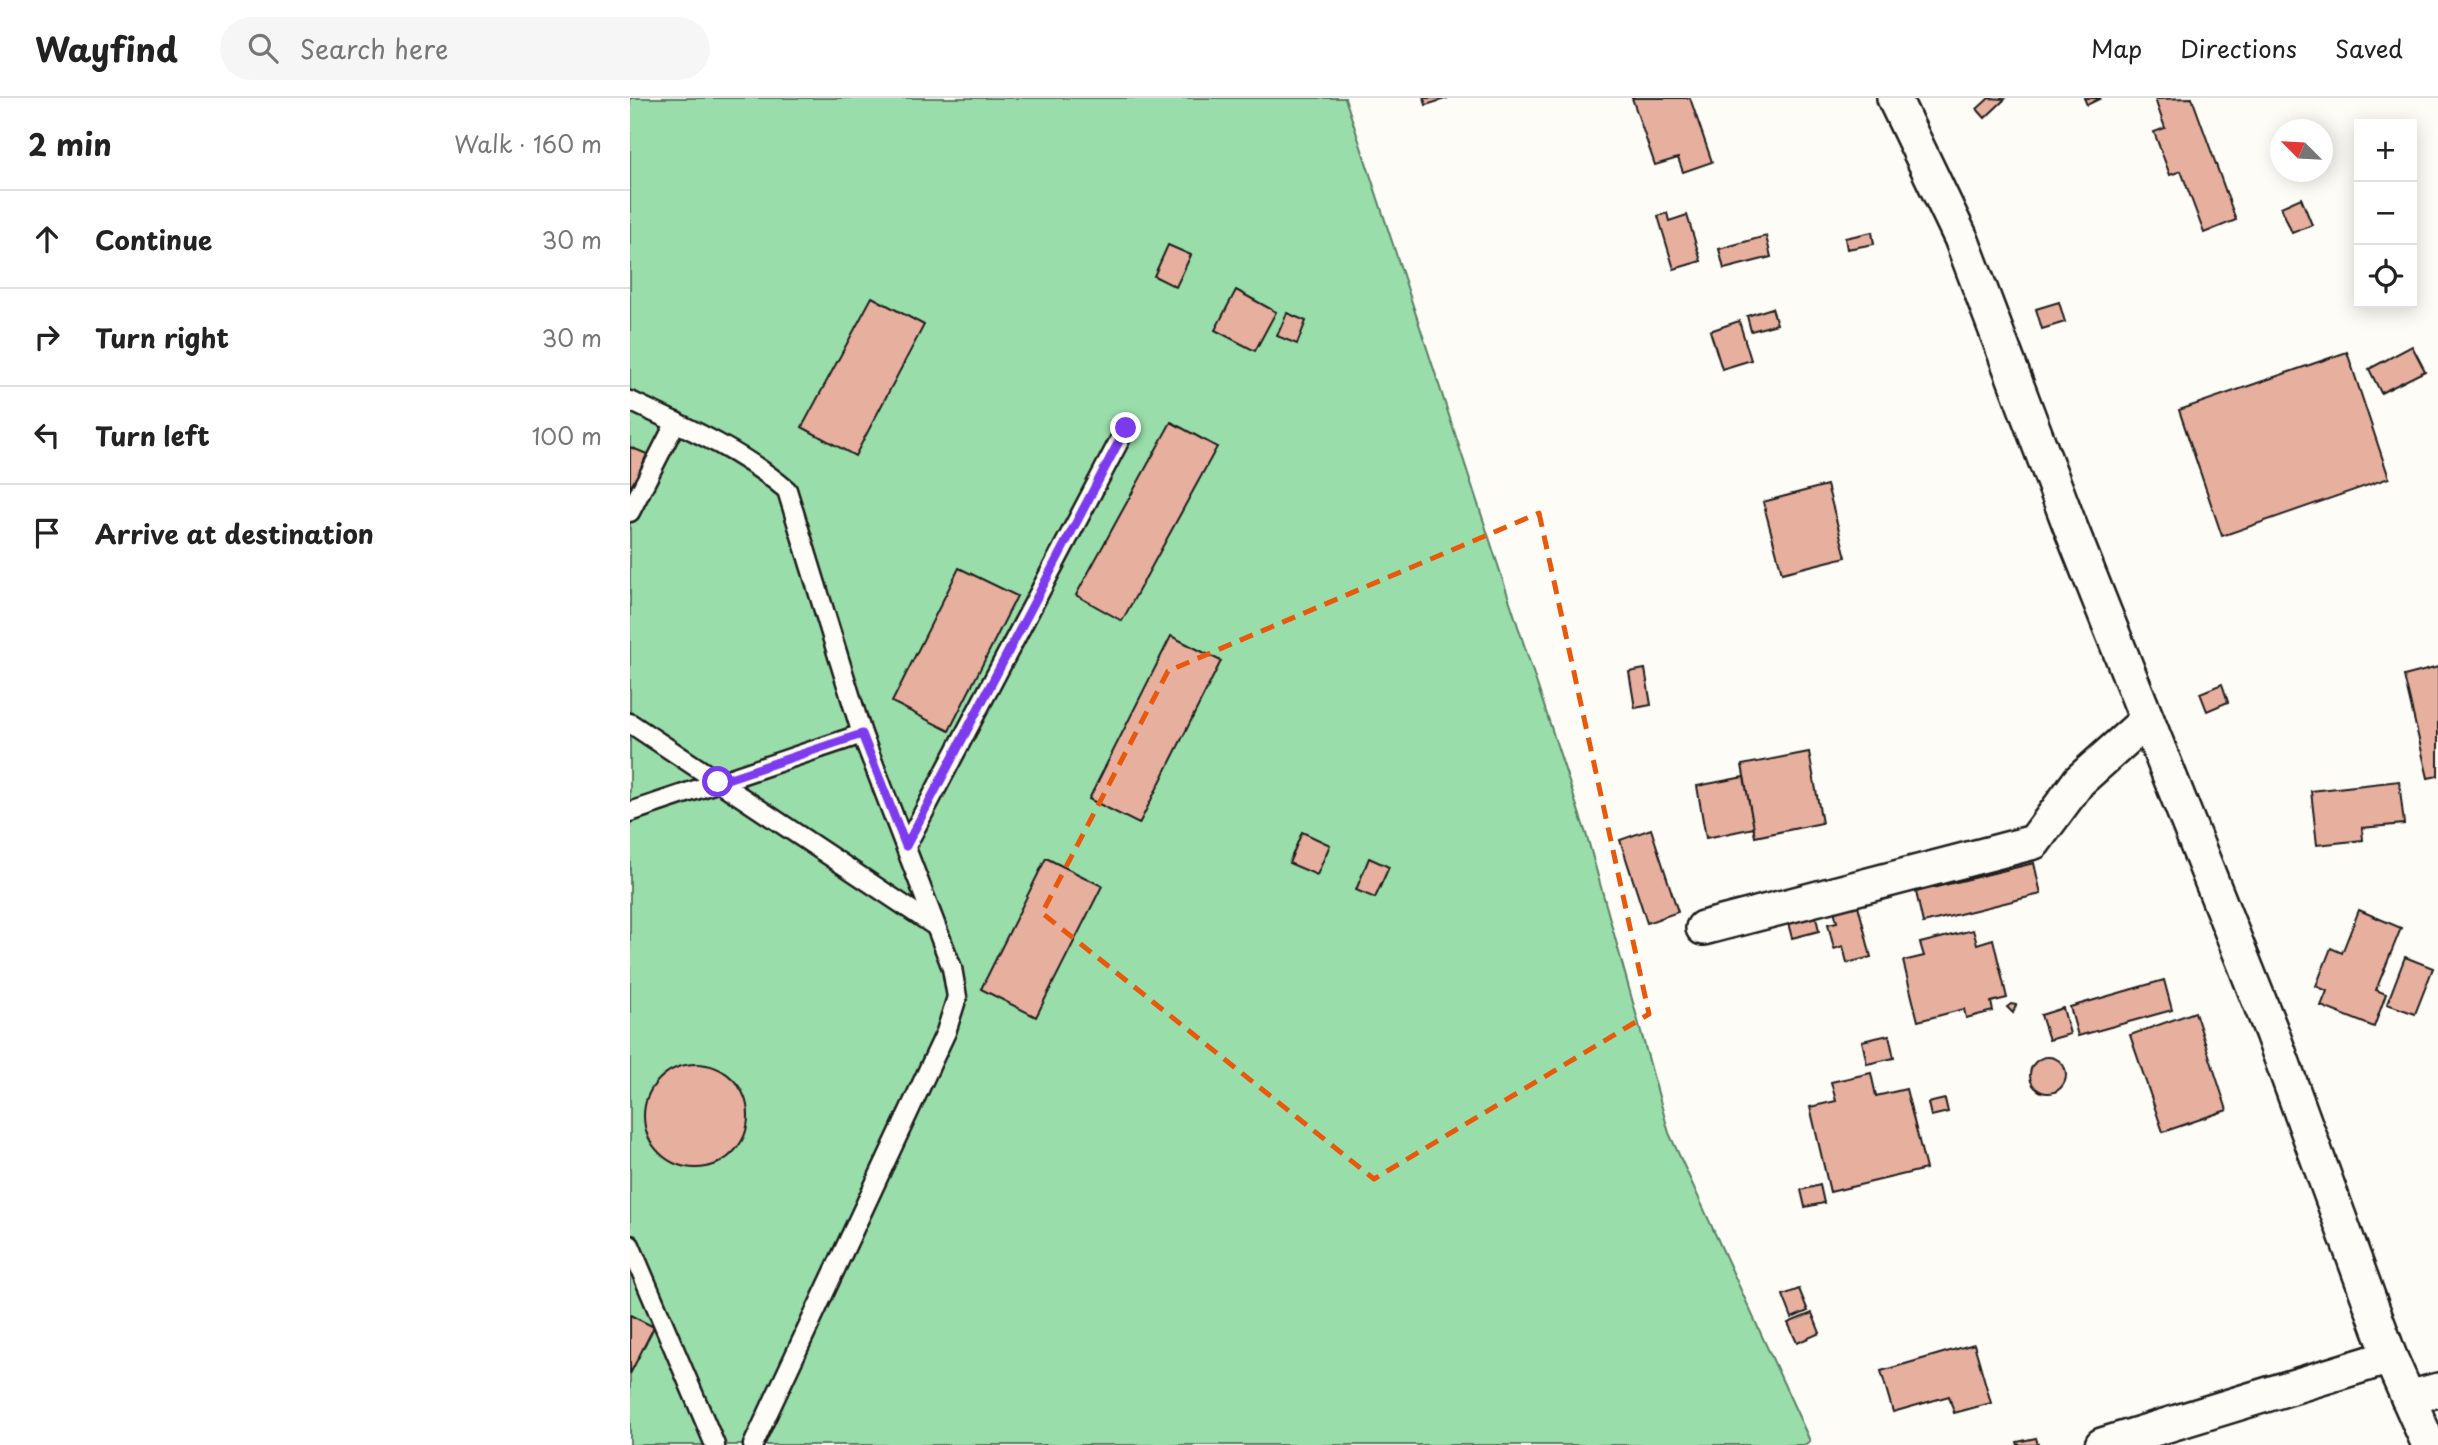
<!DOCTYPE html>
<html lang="en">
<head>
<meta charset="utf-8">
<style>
	:root { --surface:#fff; --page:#f6f6f6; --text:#222; --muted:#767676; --line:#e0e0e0 }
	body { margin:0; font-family:"Playpen Sans",sans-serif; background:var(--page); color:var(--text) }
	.controls { position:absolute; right:21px; top:21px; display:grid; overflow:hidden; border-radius:0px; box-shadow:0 4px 18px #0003 }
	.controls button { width:63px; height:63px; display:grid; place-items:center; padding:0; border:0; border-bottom:2px solid var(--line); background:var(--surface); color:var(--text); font:35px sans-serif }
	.compass { position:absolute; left:1640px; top:21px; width:63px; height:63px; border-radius:50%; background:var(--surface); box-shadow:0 4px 18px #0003; rotate:294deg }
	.stop { position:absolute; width:21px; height:21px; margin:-16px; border:5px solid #7c3aed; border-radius:50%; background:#fff }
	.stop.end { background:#7c3aed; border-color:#fff; box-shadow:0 2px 7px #0008 }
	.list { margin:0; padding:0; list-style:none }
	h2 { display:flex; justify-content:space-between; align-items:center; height:91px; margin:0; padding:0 28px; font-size:30px }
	h2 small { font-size:23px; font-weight:400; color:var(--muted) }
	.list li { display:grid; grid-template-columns:46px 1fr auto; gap:21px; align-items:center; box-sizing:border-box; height:98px; padding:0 28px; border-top:2px solid var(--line) }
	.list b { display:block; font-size:26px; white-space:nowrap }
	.list em { font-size:23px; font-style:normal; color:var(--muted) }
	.icon { flex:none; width:38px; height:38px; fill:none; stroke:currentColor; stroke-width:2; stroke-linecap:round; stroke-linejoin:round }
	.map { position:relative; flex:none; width:1808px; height:1347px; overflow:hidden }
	header { display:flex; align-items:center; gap:42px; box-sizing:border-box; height:98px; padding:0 35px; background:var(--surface); border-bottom:2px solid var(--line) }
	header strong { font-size:33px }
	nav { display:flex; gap:38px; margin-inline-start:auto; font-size:24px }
	.search { width:490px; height:63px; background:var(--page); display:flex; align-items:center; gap:18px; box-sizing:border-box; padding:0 24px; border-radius:38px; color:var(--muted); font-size:26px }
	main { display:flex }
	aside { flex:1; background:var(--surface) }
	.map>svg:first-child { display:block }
	.green { fill:#99deaa; stroke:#5a7d63; stroke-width:2 }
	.building { fill:#e7af9e; stroke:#1c1c1c; stroke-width:2 }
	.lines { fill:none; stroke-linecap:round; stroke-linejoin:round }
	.lane-casing { stroke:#1c1c1c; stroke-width:23 }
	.street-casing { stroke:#1c1c1c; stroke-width:38 }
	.lane { stroke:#fdfcf7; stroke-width:18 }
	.street { stroke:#fdfcf7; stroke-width:33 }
	.route { stroke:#7c3aed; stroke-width:9 }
	.marked { fill:none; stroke:#e8590c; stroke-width:5; stroke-dasharray:14 9; stroke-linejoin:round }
</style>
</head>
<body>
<header>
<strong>Wayfind</strong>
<div class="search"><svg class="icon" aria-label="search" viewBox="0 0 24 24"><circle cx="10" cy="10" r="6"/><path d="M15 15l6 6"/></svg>Search here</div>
<nav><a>Map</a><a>Directions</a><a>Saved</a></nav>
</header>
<main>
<aside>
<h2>2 min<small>Walk · 160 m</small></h2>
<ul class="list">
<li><svg class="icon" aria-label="ahead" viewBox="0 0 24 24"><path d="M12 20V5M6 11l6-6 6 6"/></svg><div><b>Continue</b></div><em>30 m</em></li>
<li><svg class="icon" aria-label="right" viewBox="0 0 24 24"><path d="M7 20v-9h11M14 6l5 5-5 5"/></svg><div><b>Turn right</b></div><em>30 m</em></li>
<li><svg class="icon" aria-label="left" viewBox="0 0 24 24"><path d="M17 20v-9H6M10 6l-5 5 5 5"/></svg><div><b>Turn left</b></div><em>100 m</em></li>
<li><svg class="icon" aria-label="arrive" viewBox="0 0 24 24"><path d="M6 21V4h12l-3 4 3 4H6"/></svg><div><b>Arrive at destination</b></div></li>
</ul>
</aside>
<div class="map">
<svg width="1808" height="1347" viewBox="0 0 1808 1347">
	<rect width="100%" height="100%" fill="#fdfcf7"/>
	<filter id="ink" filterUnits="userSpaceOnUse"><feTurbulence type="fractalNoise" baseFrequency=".0143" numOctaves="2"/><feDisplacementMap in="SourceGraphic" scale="14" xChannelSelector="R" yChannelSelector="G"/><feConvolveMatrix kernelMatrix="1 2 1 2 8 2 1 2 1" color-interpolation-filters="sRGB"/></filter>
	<g filter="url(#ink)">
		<!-- green -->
		<polygon class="green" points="0,0 715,0 958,742 1039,1035 1180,1343 1174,1347 0,1347"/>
		<!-- building -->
		<g class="building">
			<polygon points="794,0 818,0 796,7"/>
			<polygon points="1002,0 1060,0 1082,64 1053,74 1048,60 1025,67"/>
			<polygon points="1359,0 1375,1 1355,20 1347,11"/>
			<polygon points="1454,0 1471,0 1457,7"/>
			<polygon points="1562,0 1606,122 1574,135 1551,73 1540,77 1524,34 1535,30 1525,1"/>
			<polygon points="1671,100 1682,127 1662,135 1651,109"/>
			<polygon points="1037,115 1039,123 1057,117 1071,163 1044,171 1028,118"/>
			<polygon points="1242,134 1244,146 1217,151 1215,140"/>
			<polygon points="1136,138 1141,159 1094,171 1089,151"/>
			<polygon points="538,147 561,157 546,189 524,178"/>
			<polygon points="606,192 646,214 625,253 585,232"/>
			<polygon points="242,199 294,227 225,358 172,329"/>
			<polygon points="1429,204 1435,224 1412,231 1406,211"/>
			<polygon points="1142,210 1147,226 1121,233 1117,218"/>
			<polygon points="657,215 676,223 667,246 647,238"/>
			<polygon points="1109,223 1121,262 1092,271 1080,233"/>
			<polygon points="1782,248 1795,273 1751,295 1739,271"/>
			<polygon points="1717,254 1759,380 1592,438 1549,312"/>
			<polygon points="541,324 587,349 492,523 446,497"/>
			<polygon points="0,349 17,356 0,397"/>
			<polygon points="1197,387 1216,459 1152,475 1133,404"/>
			<polygon points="329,470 387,498 319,633 262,604"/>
			<polygon points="541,538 591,563 509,726 459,701"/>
			<polygon points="1808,569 1808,678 1798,680 1774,578"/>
			<polygon points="1015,571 1021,607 1005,610 999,574"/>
			<polygon points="1592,586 1598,604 1577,613 1570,595"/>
			<polygon points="1179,654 1192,725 1125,739 1112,667"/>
			<polygon points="1114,679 1124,730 1076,740 1067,688"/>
			<polygon points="1769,683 1774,726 1732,730 1733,742 1687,747 1681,693"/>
			<polygon points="1021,731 1048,814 1017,825 990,742"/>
			<polygon points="672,734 700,747 687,777 659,765"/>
			<polygon points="416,760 472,788 406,919 351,891"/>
			<polygon points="739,760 759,769 745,800 726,792"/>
			<polygon points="1404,765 1411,796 1293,825 1286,794"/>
			<polygon points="1228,807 1241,859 1217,865 1213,848 1204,851 1198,826 1207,824 1204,812"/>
			<polygon points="1729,812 1771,830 1746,892 1756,896 1744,929 1691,908 1697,893 1686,888 1701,850 1712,855"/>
			<polygon points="1186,819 1189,833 1162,840 1158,825"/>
			<polygon points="1343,832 1347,846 1363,841 1377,900 1361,904 1363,913 1336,920 1334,911 1288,923 1273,863 1294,858 1290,845"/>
			<polygon points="1775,859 1803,870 1785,916 1757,906"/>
			<polygon points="1534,882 1542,912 1448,938 1440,909"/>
			<polygon points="1381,906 1386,907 1383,915 1377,909"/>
			<polygon points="1433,910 1440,936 1419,942 1411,917"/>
			<polygon points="1565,914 1597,1012 1533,1034 1500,937"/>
			<polygon points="1259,937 1264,960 1237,966 1232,943"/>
			<circle cx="1418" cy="977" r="18"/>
			<circle cx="66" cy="1018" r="52"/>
			<polygon points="1241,975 1246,998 1276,991 1296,1071 1200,1094 1180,1009 1206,1003 1201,984"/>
			<polygon points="1315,1001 1318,1014 1301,1018 1298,1005"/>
			<polygon points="1190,1087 1194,1105 1175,1109 1171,1092"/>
			<polygon points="1169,1191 1178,1213 1162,1220 1153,1197"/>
			<polygon points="1182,1215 1190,1235 1167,1245 1158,1225"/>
			<polygon points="0,1217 24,1229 0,1276"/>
			<polygon points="1344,1246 1361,1305 1324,1315 1319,1298 1263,1314 1251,1273"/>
			<polygon points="1406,1340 1408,1347 1388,1347 1387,1344"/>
		</g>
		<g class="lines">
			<defs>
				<g id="lane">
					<path d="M0,303C56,329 110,352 157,392L232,636L322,870L327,899L316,934L123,1347"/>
					<polyline points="0,414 46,324"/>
					<polyline points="0,625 305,828"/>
					<polyline points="0,714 232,636"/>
					<polyline points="276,748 496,330"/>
					<polyline points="0,1147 85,1347"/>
				</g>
				<g id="street">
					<polyline points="1264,0 1331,140 1440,428 1642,935 1760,1259 1799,1347"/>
					<polyline points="1073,830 1404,744 1449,683 1517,622"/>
					<polyline points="1778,1300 1808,1292"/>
					<polyline points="1472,1347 1760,1259"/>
				</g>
			</defs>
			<!-- lane casing -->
			<use href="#lane" class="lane-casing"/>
			<!-- street casing -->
			<use href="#street" class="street-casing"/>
			<!-- lane -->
			<use href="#lane" class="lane"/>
			<!-- street -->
			<use href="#street" class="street"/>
		</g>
	</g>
	<g class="lines" filter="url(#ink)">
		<!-- route -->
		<polyline class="route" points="88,684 232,636 276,748 496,330"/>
	</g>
	<!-- marked area -->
	<path class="marked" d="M909,415L1019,916L744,1081L412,815L538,573Z"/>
</svg>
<div class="controls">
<button>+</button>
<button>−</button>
<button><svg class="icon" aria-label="locate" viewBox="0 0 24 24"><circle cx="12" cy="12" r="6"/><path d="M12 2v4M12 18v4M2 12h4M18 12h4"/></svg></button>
</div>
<svg class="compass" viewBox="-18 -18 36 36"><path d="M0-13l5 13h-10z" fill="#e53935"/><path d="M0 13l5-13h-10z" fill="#767676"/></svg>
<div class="stop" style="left:88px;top:684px"></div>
<div class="stop end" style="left:496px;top:330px"></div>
</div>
</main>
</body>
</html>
